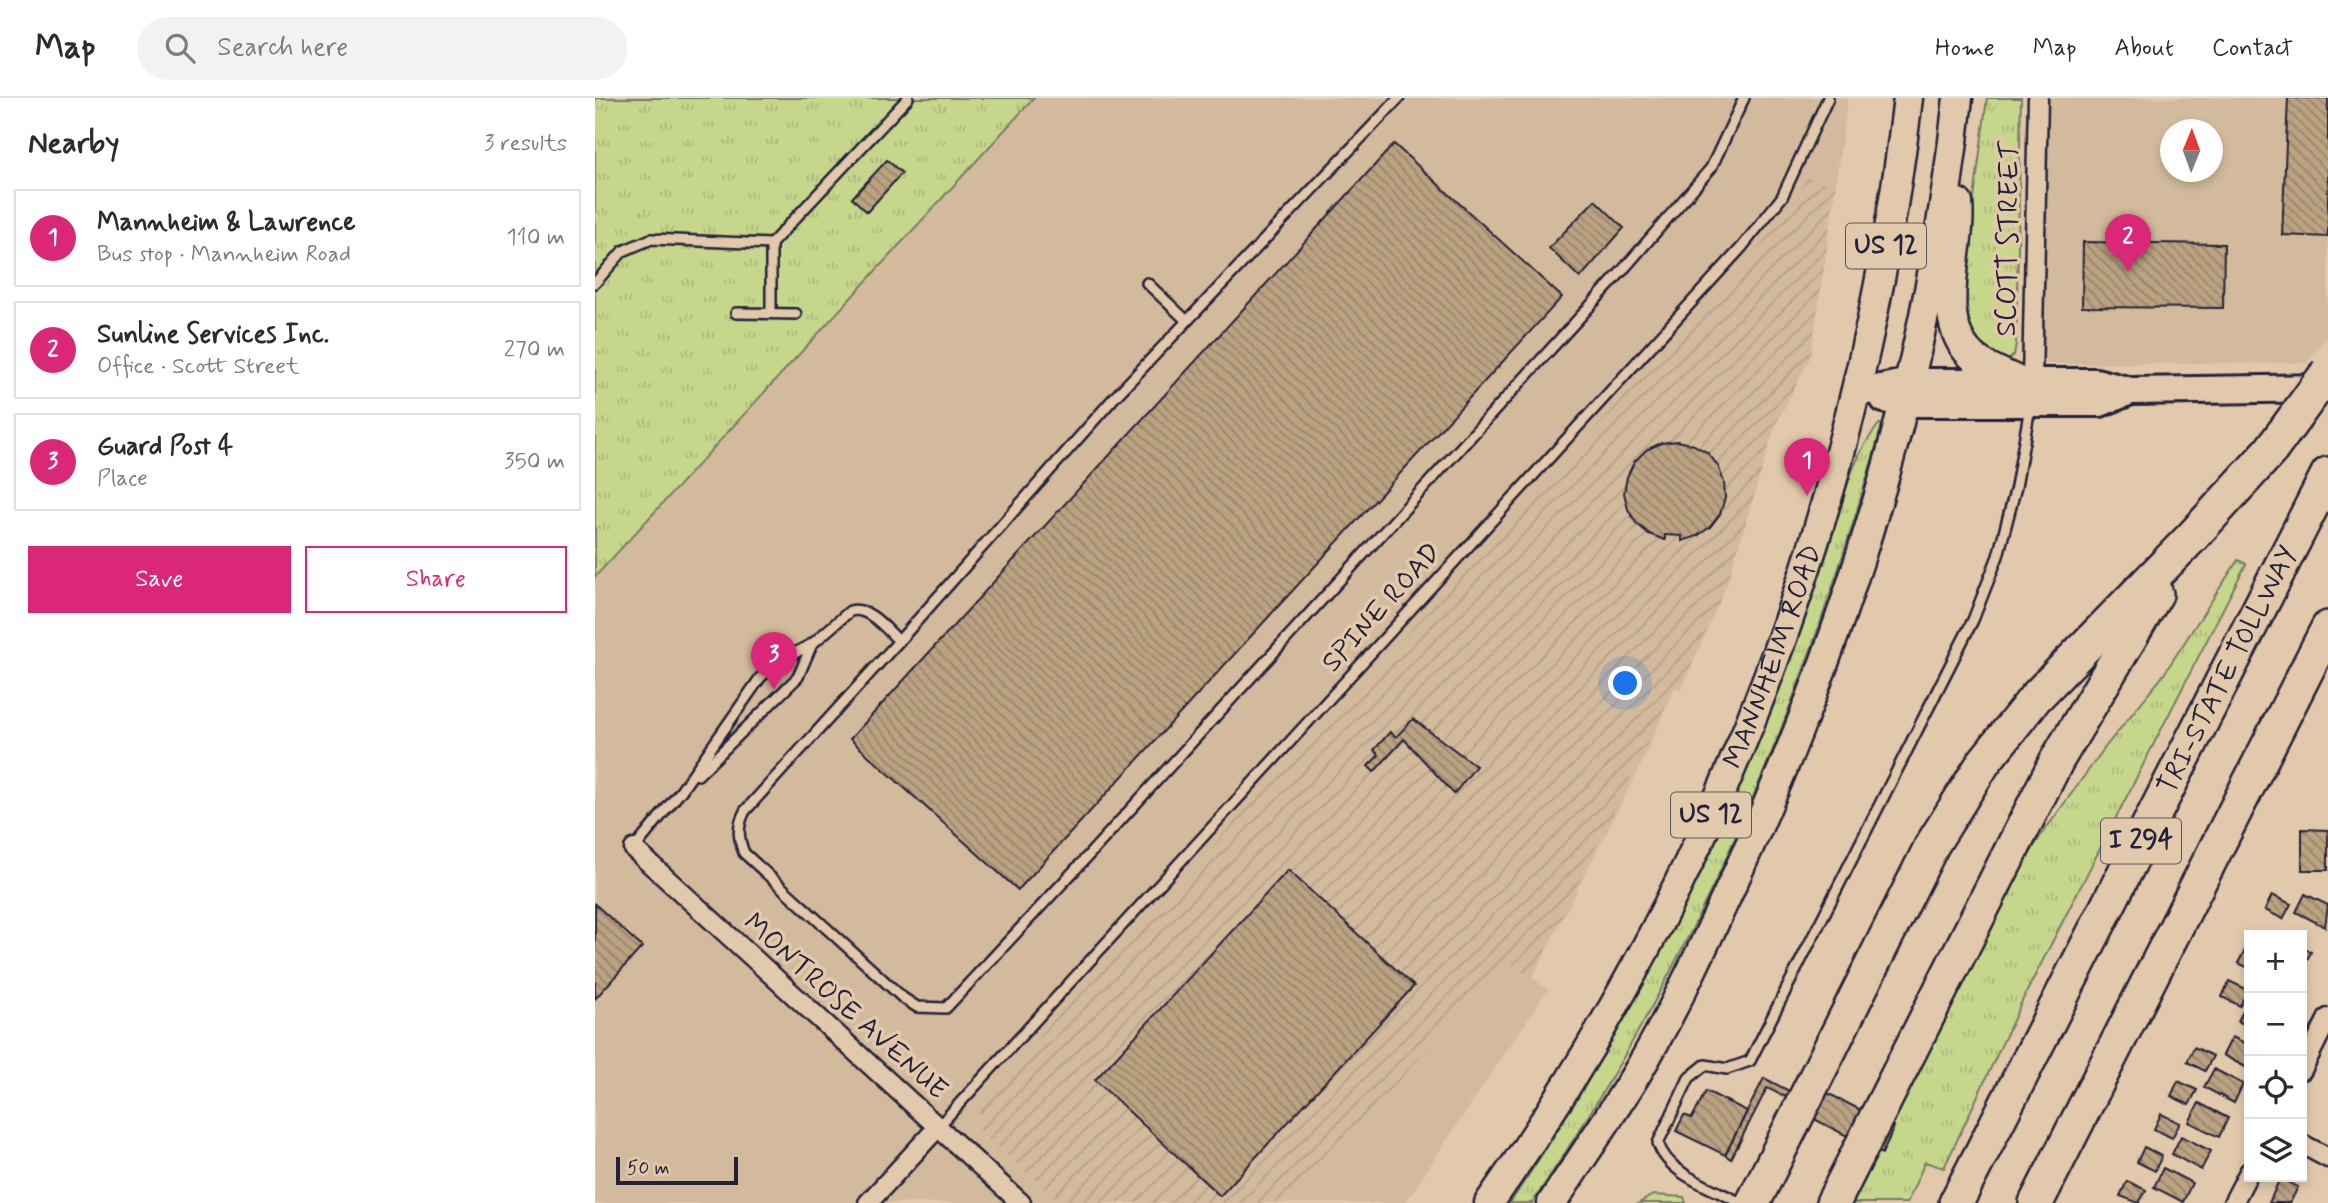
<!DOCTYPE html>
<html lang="en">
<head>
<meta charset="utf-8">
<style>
	:root { --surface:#fff; --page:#f2f2f3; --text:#2b2b33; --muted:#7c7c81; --line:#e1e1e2; --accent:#db2777 }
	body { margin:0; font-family:Mynerve,sans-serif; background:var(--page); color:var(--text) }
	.controls { position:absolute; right:21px; bottom:21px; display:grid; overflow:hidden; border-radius:0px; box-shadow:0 4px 10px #0003 }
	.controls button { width:63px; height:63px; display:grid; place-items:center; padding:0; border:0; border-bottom:2px solid var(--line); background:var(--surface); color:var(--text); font:35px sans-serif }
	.compass { position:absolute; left:1565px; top:21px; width:63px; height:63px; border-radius:50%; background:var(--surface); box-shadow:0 4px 10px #0003; rotate:1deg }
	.scale { position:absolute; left:21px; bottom:18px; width:122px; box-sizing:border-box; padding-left:7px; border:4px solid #22223b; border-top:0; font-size:19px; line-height:24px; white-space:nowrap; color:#22223b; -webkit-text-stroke:5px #e3c9ab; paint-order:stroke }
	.you { position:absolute; left:1031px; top:586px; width:24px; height:24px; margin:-18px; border:5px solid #fff; border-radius:50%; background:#1a73e8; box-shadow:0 0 0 10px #1a73e833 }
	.badge { display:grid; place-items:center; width:46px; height:46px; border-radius:50%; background:var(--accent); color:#fff; font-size:23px; font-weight:700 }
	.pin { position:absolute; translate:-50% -58px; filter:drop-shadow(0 2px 4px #0008) }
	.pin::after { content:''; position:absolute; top:37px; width:24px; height:21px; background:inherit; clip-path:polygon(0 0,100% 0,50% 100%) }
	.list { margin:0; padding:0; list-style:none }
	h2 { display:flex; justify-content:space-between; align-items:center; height:91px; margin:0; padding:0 28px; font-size:30px }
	h2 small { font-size:23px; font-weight:400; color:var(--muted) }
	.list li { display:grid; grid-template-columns:46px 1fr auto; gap:21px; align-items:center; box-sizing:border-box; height:98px; margin:0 14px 14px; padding:0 14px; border:2px solid var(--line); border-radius:0px }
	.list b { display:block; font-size:26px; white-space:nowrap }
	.list p { margin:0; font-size:23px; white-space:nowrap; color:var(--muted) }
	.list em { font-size:23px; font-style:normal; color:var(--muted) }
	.actions { display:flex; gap:14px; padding:21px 28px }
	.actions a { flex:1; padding:16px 0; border:2px solid var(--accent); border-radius:0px; text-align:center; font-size:24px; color:var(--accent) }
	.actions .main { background:var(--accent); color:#fff }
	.icon { flex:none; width:38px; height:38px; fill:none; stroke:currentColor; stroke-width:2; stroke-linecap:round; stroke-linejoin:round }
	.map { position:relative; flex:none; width:1733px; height:1105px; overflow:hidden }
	header { display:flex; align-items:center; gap:42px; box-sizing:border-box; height:98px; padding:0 35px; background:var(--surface); border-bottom:2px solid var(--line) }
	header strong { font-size:33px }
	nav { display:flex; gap:38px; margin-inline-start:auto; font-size:24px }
	.search { width:490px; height:63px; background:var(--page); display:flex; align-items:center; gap:18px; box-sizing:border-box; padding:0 24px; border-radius:38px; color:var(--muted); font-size:26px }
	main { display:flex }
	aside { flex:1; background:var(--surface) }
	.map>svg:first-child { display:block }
	.built { fill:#d3ba9c; fill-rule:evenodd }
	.industrial { fill:url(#industrial-furrows) }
	.grass { fill:url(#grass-tufts); stroke:#747c64; stroke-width:2 }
	.forest { fill:url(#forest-firs); stroke:#747c64; stroke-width:2 }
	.building { fill:url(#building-back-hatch); stroke:#22223b; stroke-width:2 }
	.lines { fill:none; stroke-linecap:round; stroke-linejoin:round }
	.lane-casing { stroke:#22223b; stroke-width:14 }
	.street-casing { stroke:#22223b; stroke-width:23 }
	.secondary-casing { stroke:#22223b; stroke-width:32 }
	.primary-casing { stroke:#22223b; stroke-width:33 }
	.highway-casing { stroke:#22223b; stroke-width:38 }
	.lane { stroke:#e3c9ab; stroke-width:9 }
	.street { stroke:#e3c9ab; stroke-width:18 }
	.secondary { stroke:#e3c9ab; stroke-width:26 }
	.primary { stroke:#e3c9ab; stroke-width:28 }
	.highway { stroke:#e3c9ab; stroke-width:33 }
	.highway-bridge-casing { stroke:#22223b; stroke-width:38; stroke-linecap:butt }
	.highway-bridge { stroke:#e3c9ab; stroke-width:33 }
	.labels { text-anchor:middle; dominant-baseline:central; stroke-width:7; stroke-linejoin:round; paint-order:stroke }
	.shield { fill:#e3c9ab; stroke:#5c545d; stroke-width:2 }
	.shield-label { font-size:26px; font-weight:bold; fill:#22223b }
	.street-label { font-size:28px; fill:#22223b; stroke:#e3c9ab }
</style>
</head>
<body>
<header>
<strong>Map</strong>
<div class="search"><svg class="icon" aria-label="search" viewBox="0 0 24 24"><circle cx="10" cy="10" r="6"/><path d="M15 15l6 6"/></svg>Search here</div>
<nav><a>Home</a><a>Map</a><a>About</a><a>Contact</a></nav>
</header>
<main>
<aside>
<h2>Nearby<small>3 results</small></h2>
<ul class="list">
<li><span class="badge">1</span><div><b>Mannheim &amp; Lawrence</b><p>Bus stop · Mannheim Road</p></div><em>110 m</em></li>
<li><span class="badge">2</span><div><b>Sunline Services Inc.</b><p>Office · Scott Street</p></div><em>270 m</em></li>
<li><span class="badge">3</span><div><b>Guard Post 4</b><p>Place</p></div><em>350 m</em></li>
</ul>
<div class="actions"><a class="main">Save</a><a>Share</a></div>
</aside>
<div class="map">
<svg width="1733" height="1105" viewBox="0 0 1733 1105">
	<defs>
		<pattern id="industrial-furrows" width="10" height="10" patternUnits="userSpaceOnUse" patternTransform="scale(1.75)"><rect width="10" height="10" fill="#d3ba9c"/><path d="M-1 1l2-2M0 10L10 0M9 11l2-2" fill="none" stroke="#b5a087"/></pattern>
		<pattern id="grass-tufts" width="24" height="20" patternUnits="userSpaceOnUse" patternTransform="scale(1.75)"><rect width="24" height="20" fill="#c6d78c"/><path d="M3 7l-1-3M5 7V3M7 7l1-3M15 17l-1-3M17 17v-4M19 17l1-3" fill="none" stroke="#aab87a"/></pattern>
		<pattern id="forest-firs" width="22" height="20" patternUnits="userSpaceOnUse" patternTransform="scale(1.75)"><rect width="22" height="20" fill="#c6d78c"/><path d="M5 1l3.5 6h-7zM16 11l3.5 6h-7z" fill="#aab87a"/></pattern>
		<pattern id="building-back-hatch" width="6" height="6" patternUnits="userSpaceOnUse" patternTransform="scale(1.75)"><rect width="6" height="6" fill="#bba281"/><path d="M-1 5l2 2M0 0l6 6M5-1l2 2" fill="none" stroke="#98846b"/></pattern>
	</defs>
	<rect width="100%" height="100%" fill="#e3c9ab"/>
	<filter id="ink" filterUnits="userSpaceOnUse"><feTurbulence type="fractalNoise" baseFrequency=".0143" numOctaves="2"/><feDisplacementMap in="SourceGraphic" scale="14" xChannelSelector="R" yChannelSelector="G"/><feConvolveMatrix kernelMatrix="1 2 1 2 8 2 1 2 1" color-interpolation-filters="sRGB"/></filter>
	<g filter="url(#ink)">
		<!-- built -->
		<g class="built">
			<polygon points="0,0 1253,0 1216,257 1180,328 1132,486 1086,592 1080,589 1045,669 937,880 953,891 810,1105 0,1105"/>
			<path d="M1453,0H1733V237L1712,265L1443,266ZM1576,32H1618V74H1576Z"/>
		</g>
		<!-- industrial -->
		<polygon class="industrial" points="1212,80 1241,87 1216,257 1180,328 1132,486 1086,592 1080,589 937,880 913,864 691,1105 467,1105 380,1029 388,1005 450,931 1142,176 1192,115"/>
		<!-- grass -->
		<g class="grass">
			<polygon points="0,0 439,0 0,479"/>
			<polygon points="1392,0 1426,0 1421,246 1419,257 1411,264 1382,253 1368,214 1376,124"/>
			<path d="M1284,326L1287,327C1208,610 1102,862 937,1105H915C1017,954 1104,795 1171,626C1194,569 1214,510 1233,452C1248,405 1253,365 1284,326Z"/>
			<polygon points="1643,462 1651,466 1429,899 1349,1070 1330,1064 1312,1105 1258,1105 1414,789 1445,739 1511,648 1567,579"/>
		</g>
		<!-- forest -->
		<polygon class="forest" points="1058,1097 1089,1099 1091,1105 1044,1105"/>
		<!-- building -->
		<g class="building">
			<polygon points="1693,0 1733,0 1733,139 1687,137"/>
			<polygon points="799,46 967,199 423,792 255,641"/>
			<polygon points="292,62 307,75 272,114 257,100"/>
			<polygon points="1000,102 1029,130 985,180 954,150"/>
			<polygon points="1488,144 1629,146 1628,210 1487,209"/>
			<polygon points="1082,343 1099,347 1113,355 1123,368 1129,384 1130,400 1125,416 1115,429 1102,438 1087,443 1087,438 1070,437 1070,442 1054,436 1041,425 1033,411 1029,395 1032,379 1039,364 1051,352 1066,345"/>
			<polygon points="818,621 881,668 859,696 809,641 779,674 773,668 784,657 779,652 795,634 801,639"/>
			<polygon points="1707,731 1733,732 1733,772 1707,772"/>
			<polygon points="693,772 819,888 625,1098 500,982"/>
			<polygon points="1710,796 1733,807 1730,829 1701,814"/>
			<polygon points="1677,797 1696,806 1688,821 1670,812"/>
			<polygon points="0,806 47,849 0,901"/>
			<polygon points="1707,849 1716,854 1707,872"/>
			<polygon points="1651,850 1654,851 1654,870 1643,865"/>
			<polygon points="1634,883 1653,892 1645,908 1627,899"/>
			<polygon points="1652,905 1654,906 1654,929 1643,923"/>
			<polygon points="1637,939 1654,947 1654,971 1628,957"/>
			<polygon points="1599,949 1618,958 1610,973 1592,964"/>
			<polygon points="1619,971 1648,986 1639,1005 1609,989"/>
			<polygon points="1169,980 1196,994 1193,1000 1172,990 1136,1061 1130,1057"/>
			<polygon points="1203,980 1299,1029 1287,1056 1190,1006"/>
			<polygon points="1583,983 1602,992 1594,1007 1576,998"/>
			<polygon points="1111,993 1152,1013 1130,1057 1081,1033 1089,1017 1097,1020"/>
			<polygon points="1604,1005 1633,1020 1624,1039 1594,1024"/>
			<polygon points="1566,1016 1585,1025 1577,1040 1559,1031"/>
			<polygon points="1586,1038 1616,1053 1606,1072 1577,1056"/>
			<polygon points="1549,1049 1567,1058 1560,1073 1542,1064"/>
			<polygon points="1568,1070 1597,1085 1588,1104 1559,1089"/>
			<polygon points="1685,1080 1703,1089 1695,1105 1674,1105"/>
			<polygon points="1532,1083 1551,1092 1544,1105 1525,1098"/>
		</g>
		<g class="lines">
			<defs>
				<g id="lane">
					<polyline points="0,185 28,153 56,141 176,146 313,0"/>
					<polyline points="552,185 592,223"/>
					<polyline points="141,215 201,216"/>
					<polyline points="176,215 176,146"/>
					<polyline points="304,543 518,301 804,0"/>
					<polyline points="103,677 203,579 217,546"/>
					<path d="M39,751L86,693L165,580L181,565L217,546L255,513C274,508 291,531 304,543L150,713C142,728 143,740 149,755L308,900L322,909L351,910L492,759L1027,173L1116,70L1149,0"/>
					<polyline points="343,1029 1147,149 1187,99 1233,0"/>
					<path d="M1146,1105C1118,1090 1073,1077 1063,1045L1094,980L1110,967L1132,971L1155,963L1378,522L1403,458L1421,389L1435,309"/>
				</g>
				<g id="street">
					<polyline points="1437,284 1443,0"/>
					<polyline points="39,751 426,1105"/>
					<polyline points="1707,972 1733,920"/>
					<polyline points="1707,1046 1733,1060"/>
					<polyline points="273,1105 343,1029"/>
					<polyline points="1638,1105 1654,1074"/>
				</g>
				<g id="secondary">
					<polyline points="1263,295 1314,284 1501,284 1536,293 1733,290"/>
					<polyline points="1289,301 1310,305 1505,305 1536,293"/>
				</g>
				<g id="primary">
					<path d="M1363,105C1368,152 1337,220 1377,258C1390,270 1410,276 1425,284"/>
					<path id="s1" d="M894,1105C1126,777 1266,398 1313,0"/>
					<path d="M957,1105C985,1062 1015,1019 1042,975C1081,909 1114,837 1146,767C1257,523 1335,267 1363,0"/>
				</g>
				<g id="highway">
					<polyline points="1158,1105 1337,747 1389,664 1440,600 1598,438 1676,352"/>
					<polyline points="1238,1105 1462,662 1561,496"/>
					<path id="s2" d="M1361,1105L1733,376"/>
					<polyline points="1441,1105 1733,530"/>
				</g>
			</defs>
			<!-- lane casing -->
			<use href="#lane" class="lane-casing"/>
			<!-- street casing -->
			<use href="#street" class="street-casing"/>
			<!-- secondary casing -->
			<use href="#secondary" class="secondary-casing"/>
			<!-- primary casing -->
			<use href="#primary" class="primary-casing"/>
			<!-- highway casing -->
			<use href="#highway" class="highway-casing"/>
			<!-- lane -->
			<use href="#lane" class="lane"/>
			<!-- street -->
			<use href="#street" class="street"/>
			<!-- secondary -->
			<use href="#secondary" class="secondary"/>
			<!-- primary -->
			<use href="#primary" class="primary"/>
			<!-- highway -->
			<use href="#highway" class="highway"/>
			<defs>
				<polyline id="highway-bridge" points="1676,352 1733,274"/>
			</defs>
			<!-- highway-bridge casing -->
			<use href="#highway-bridge" class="highway-bridge-casing"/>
			<!-- highway-bridge -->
			<use href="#highway-bridge" class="highway-bridge"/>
		</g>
	</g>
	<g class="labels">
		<!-- shield labels -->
		<g class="shield">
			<rect x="1251" y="125.5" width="80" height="45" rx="5"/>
			<rect x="1076" y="694.5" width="80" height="45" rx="5"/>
			<rect x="1506" y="720.5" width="80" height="45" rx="5"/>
		</g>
		<g class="shield-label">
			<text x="1291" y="148">US 12</text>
			<text x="1116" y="717">US 12</text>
			<text x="1546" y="743">I 294</text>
		</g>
		<!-- street labels -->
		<g class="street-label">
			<text transform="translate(1414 141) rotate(-89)">SCOTT STREET</text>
			<text transform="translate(787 510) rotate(-48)">SPINE ROAD</text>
			<text stroke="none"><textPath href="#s1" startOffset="618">MANNHEIM ROAD</textPath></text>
			<text stroke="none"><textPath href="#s2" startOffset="598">TRI-STATE TOLLWAY</textPath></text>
			<text transform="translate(250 909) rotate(42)">MONTROSE AVENUE</text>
		</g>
	</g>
</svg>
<div class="controls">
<button>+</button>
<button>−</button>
<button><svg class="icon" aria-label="locate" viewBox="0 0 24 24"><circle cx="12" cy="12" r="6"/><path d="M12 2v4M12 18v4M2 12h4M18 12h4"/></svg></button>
<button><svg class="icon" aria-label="layers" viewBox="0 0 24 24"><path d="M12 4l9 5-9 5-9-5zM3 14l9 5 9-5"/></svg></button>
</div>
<svg class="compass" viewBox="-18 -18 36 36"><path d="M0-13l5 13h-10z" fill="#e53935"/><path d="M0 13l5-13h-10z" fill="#7c7c81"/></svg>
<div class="scale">50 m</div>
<div class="you"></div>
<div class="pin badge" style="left:1212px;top:398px">1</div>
<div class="pin badge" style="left:1533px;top:174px">2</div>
<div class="pin badge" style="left:179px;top:592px">3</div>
</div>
</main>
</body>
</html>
